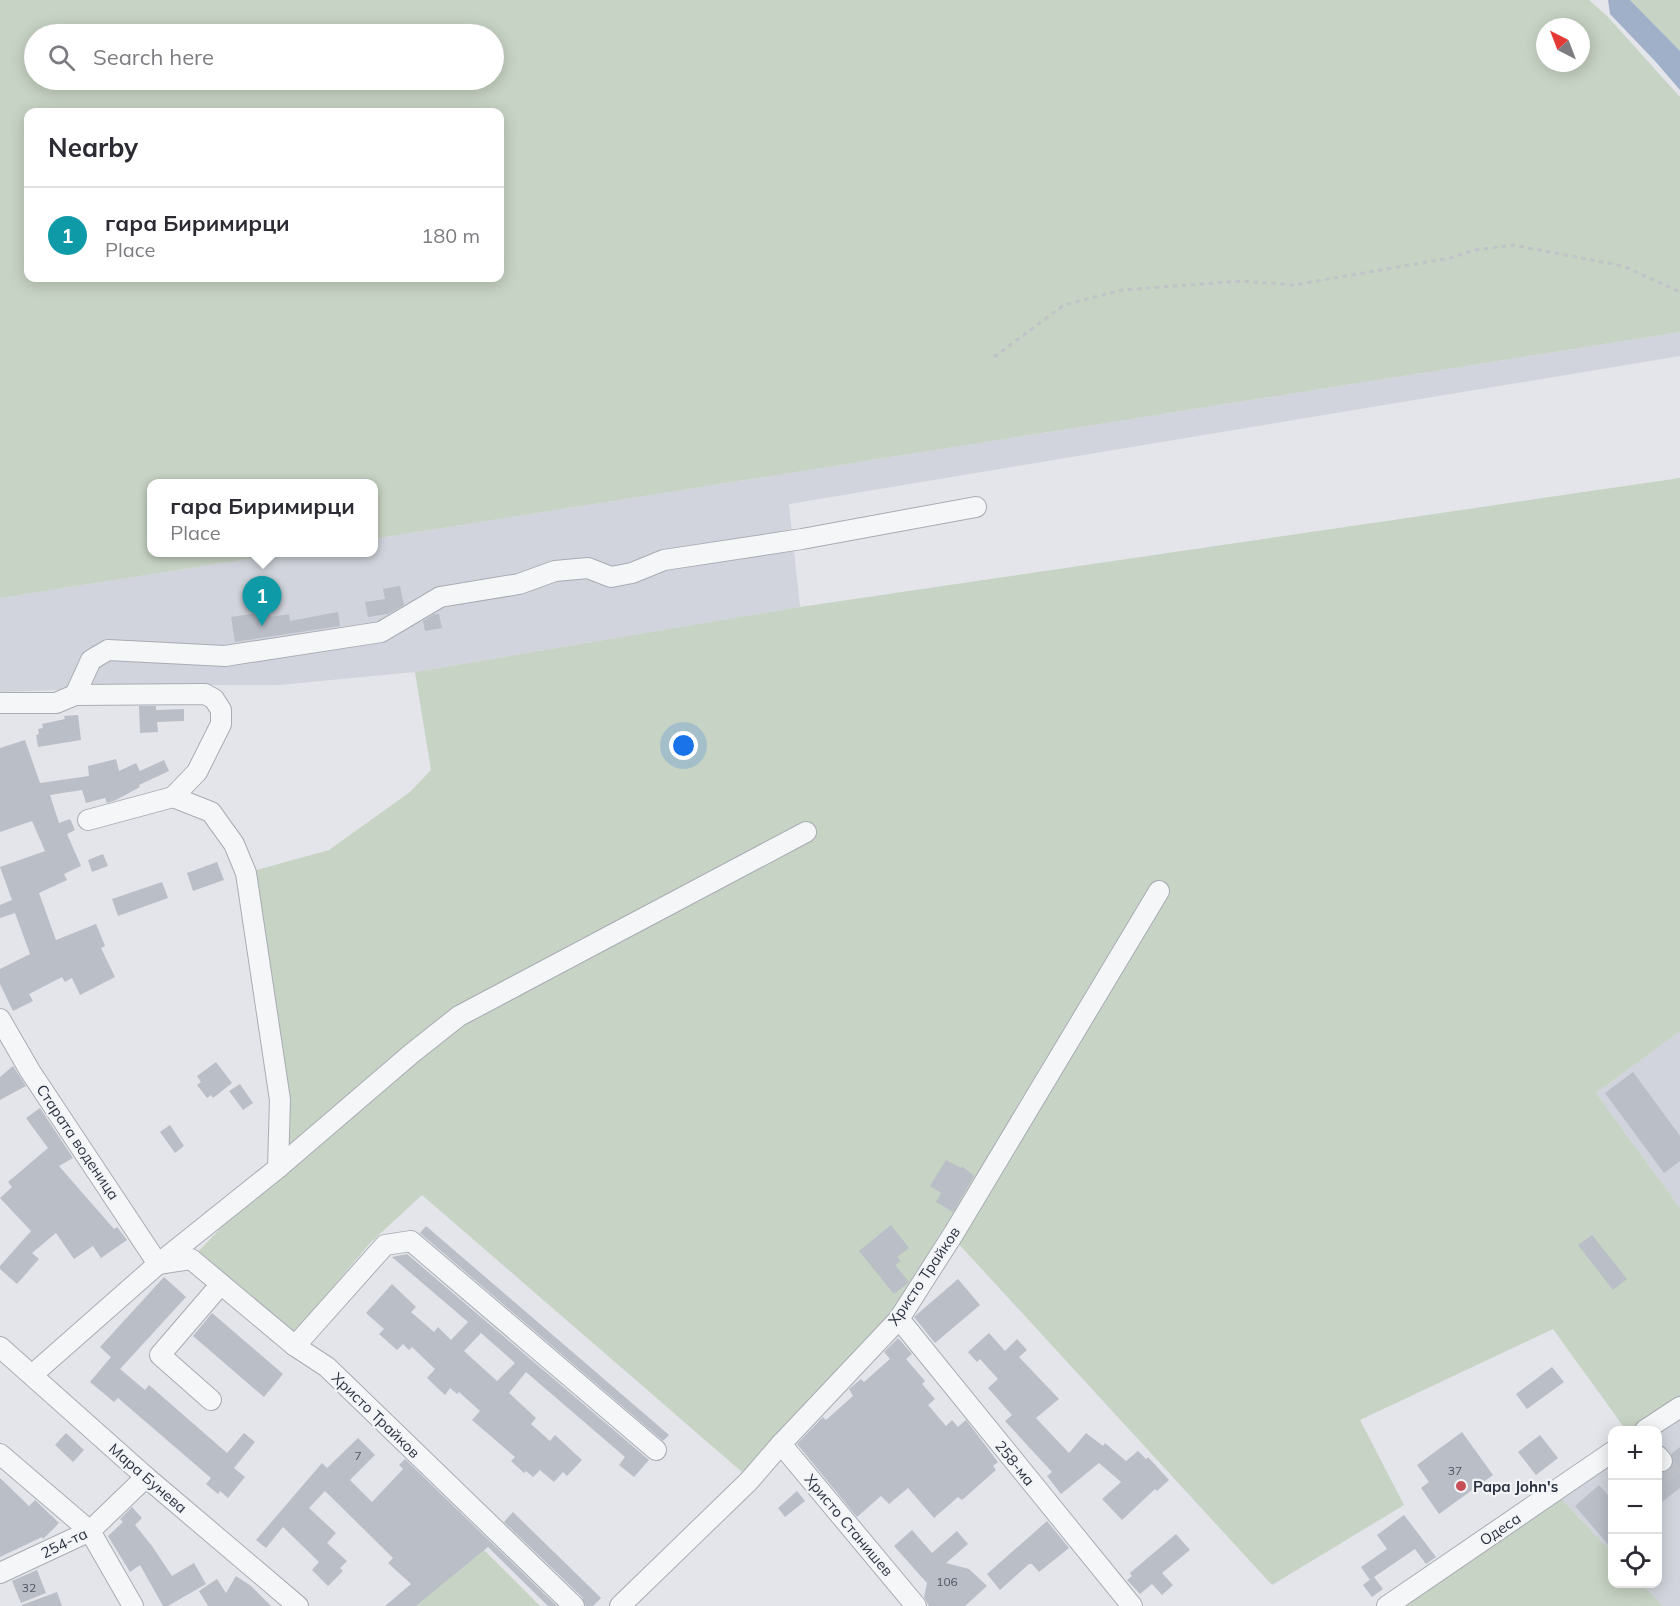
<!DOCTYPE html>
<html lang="en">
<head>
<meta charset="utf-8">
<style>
	:root { --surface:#fff; --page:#f7f7f7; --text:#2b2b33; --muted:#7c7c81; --line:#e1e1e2; --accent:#7c3aed }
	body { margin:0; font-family:Mulish,sans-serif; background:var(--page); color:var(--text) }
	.controls { position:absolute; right:18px; bottom:18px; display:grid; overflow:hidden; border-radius:12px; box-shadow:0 3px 15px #0003 }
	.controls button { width:54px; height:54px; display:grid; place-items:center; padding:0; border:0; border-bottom:2px solid var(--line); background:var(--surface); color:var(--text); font:30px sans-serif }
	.compass { position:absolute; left:1536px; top:18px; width:54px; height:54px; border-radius:50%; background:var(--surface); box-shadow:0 3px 15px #0003; rotate:318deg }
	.you { position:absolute; left:684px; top:746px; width:21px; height:21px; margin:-15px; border:4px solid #fff; border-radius:50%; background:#1a73e8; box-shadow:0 0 0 9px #1a73e833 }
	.badge { display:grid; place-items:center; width:39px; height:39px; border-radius:50%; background:var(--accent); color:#fff; font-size:20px; font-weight:700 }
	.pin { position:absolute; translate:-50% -50px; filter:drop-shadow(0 2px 3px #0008) }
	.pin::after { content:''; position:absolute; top:32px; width:21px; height:18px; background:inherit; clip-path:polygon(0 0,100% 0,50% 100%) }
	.popup { position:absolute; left:147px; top:479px; width:231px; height:78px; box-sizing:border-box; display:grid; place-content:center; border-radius:12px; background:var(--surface); filter:drop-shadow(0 2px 4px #0005); font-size:20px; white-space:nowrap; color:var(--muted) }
	.popup b { font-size:22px; color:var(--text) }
	.popup::after { content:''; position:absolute; left:50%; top:100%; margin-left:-12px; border:12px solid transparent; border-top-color:var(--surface) }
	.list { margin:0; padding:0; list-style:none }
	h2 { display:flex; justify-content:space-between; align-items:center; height:78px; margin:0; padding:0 24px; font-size:26px }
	h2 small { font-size:20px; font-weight:400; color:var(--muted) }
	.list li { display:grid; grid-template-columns:39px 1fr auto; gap:18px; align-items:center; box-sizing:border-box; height:96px; padding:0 24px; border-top:2px solid var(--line) }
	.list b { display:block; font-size:22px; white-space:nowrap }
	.list p { margin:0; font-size:20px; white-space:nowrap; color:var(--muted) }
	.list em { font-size:20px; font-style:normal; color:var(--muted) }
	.icon { flex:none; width:33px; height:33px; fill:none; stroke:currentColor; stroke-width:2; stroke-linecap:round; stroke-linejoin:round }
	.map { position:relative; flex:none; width:1680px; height:1606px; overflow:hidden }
	.search { position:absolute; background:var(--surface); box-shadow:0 3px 15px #0003; left:24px; top:24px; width:480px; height:66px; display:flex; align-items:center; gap:15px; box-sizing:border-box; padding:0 21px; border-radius:33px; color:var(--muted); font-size:22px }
	.panel { position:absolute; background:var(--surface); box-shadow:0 3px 15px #0003; left:24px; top:108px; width:480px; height:174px; border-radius:12px }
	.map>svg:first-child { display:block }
	.built { fill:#d1d4dc }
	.green { fill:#c7d3c4; fill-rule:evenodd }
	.water { fill:#a0b0c8 }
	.building { fill:#babec7; fill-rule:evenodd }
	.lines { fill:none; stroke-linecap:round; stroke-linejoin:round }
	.minor-tunnel { stroke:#bec1c8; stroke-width:20; stroke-dasharray:20 10; stroke-linecap:butt }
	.minor-casing { stroke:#a8acb4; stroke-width:22 }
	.path { stroke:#c0c3c8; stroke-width:3; stroke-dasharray:4.5 4.5; stroke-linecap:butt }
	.minor { stroke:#f5f6f8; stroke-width:20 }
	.poi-dot { fill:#c74f58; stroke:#f2f4f7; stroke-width:2 }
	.labels { text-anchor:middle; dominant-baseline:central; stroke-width:4.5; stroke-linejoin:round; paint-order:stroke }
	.number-label { font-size:12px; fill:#4f5562 }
	.street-label { font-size:15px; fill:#2b3241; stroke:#f2f4f7 }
	.poi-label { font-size:15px; font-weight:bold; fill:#2b3241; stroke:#f2f4f7; text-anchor:start }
</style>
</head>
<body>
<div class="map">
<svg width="1680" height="1606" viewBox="0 0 1680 1606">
	<rect width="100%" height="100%" fill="#e3e5ea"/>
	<!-- built -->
	<g class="built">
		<polygon points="1680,332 1680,356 789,504 800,607 415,672 279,685 198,685 0,692 0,598 286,553 373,552 373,539"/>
		<polygon points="1680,1031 1680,1208 1596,1093"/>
		<polygon points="1680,1407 1680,1606 1663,1606 1642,1584 1658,1584 1658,1430"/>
		<polygon points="1612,1452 1612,1553 1555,1492"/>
	</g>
	<!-- green -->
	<g class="green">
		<path d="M0,0H1589L1607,16L1680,97V332L373,539V484H151V552L286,553L0,598ZM1545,27H1581V63H1545ZM34,34H494V80H34ZM500,112V278H28V112Z"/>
		<polygon points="1630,0 1680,0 1680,51"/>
		<polygon points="1680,478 1680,1031 1596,1093 1680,1208 1680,1407 1645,1430 1626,1430 1553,1329 1360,1420 1404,1505 1272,1585 944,1228 889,1316 742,1472 422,1195 370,1243 294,1333 198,1252 278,1168 246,873 329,850 410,792 431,770 415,672 800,607"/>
		<polygon points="1555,1492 1612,1553 1612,1584 1642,1584 1663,1606 1387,1606"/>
		<polygon points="484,1550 540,1606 416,1606"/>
	</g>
	<!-- water -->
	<polygon class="water" points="1608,0 1630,0 1680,51 1680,90 1655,61 1610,14"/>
	<!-- building -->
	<g class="building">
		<polygon points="400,586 404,605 388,614 368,617 365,602 385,599 383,589"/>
		<polygon points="270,611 271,617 289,614 290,621 338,612 340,626 235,642 231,617"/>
		<polygon points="434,614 439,614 442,628 425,631 423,621"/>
		<polygon points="139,706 156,706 156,710 184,709 184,721 157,722 158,732 140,733"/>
		<polygon points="78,715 81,740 38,747 36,735 39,734 38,729 43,728 42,724 65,719 64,716"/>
		<polygon points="25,740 40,783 89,776 88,766 116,759 119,771 136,763 140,771 164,760 169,771 139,785 140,787 116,800 107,803 105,798 86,803 82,790 50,795 59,823 70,819 75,830 67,834 81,866 64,874 67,880 39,893 56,940 96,924 105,946 101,948 115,977 80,995 72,978 65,982 62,977 29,994 33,1001 13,1011 0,984 0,969 30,954 15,913 0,918 0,905 12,900 0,867 45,851 32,821 0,832 0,748"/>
		<polygon points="103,854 108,866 92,872 88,860"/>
		<polygon points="217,862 224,880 193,891 187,873"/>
		<polygon points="162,882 168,898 118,916 112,899"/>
		<polygon points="216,1062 232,1083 213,1098 211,1095 207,1098 197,1085 201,1082 197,1076"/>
		<polygon points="13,1066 26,1086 0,1100 0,1077"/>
		<polygon points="1633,1072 1680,1136 1680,1161 1664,1173 1605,1093"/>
		<polygon points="240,1084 253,1103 243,1110 229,1091"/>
		<polygon points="40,1108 73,1158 59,1166 114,1229 117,1227 127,1240 101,1258 93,1246 74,1259 56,1233 32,1253 39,1259 17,1284 0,1269 0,1266 31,1231 0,1198 12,1187 8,1182 48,1148 26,1118"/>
		<polygon points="170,1125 184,1146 175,1153 160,1132"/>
		<polygon points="946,1160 961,1168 962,1166 974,1176 953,1212 936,1202 941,1193 930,1186"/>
		<polygon points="891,1225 909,1248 897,1257 901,1261 895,1265 909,1282 894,1294 859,1251"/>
		<polygon points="426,1226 669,1435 663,1441 420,1233"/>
		<polygon points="1592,1235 1627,1279 1613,1290 1578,1245"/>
		<path d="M407,1254L649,1460L634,1477L619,1465L625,1457L526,1372L509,1393L536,1418L531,1424L550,1441L555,1435L582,1460L567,1476L563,1472L554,1482L540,1470L533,1477L526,1471L524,1473L511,1461L515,1457L472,1420L480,1411L459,1392L457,1394L450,1388L445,1395L427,1378L435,1369L412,1347L409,1350L403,1344L397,1350L379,1334L384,1329L366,1313L392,1284L416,1307L411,1312L434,1332L438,1327L451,1340L468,1322L392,1257ZM481,1333L515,1363L497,1381L464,1351Z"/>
		<polygon points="164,1277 186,1297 120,1369 145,1390 149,1385 227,1453 244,1433 255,1442 234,1468 245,1477 228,1498 220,1491 218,1494 206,1484 211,1478 118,1398 114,1402 90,1382 111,1357 100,1347"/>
		<polygon points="958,1279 980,1305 935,1343 914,1317"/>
		<polygon points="212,1313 283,1374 264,1397 193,1336"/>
		<polygon points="989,1333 1005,1351 1017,1339 1027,1350 1019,1357 1059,1399 1036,1418 1069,1453 1086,1433 1103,1446 1105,1443 1126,1461 1138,1451 1146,1459 1148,1457 1169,1480 1157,1491 1155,1489 1122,1520 1102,1499 1121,1482 1099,1463 1061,1494 1047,1476 1052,1472 1005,1421 1012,1415 988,1388 998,1379 980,1359 977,1362 968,1352"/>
		<polygon points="898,1338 912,1354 906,1359 925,1381 922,1384 935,1399 928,1405 946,1426 952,1420 958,1427 966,1420 998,1462 993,1466 996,1470 962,1500 958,1497 934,1518 908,1488 889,1504 881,1496 857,1517 797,1444 823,1417 826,1420 853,1396 849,1389 861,1379 864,1382 890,1359 884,1352"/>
		<polygon points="1552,1367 1564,1382 1527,1409 1516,1394"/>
		<polygon points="1462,1432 1493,1475 1439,1514 1421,1488 1429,1482 1417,1465"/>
		<polygon points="66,1433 84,1450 73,1462 55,1445"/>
		<polygon points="1540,1435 1558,1458 1536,1475 1518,1452"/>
		<polygon points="358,1438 375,1455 350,1480 372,1502 403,1469 399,1465 405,1459 557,1606 548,1606 488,1547 416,1606 385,1606 411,1584 388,1563 393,1558 325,1491 309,1508 336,1533 327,1543 347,1561 340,1568 343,1571 328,1586 312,1570 319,1562 283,1527 266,1548 256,1540 322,1463 327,1468"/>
		<polygon points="1680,1447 1680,1488 1658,1505 1658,1472 1664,1473 1670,1470 1674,1460 1671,1454"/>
		<polygon points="0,1478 29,1506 35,1500 59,1523 43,1539 42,1537 0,1557"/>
		<polygon points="1599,1485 1612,1500 1612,1549 1575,1506"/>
		<polygon points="797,1491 805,1501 785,1517 778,1508"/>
		<polygon points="132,1507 142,1518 135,1525 152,1546 172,1576 194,1563 206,1584 168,1606 163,1606 140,1565 130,1572 108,1536 123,1522 120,1519"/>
		<polygon points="513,1512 601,1598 593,1606 586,1606 582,1597 504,1522"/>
		<polygon points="1404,1515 1436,1557 1426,1564 1415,1549 1374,1577 1383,1589 1372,1597 1363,1585 1372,1578 1370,1580 1361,1567 1387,1549 1377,1535"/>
		<polygon points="1047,1521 1069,1548 1039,1572 1032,1564 1029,1564 1000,1590 987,1574"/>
		<polygon points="912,1530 932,1553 957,1531 968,1544 946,1563 969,1569 987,1586 965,1606 929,1606 924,1597 927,1583 894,1546"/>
		<polygon points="1176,1534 1190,1550 1162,1573 1173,1585 1162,1595 1152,1584 1140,1594 1127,1580 1132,1576 1130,1573"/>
		<polygon points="37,1570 46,1593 21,1603 12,1581"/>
		<polygon points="236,1576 251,1586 271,1606 208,1606 199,1591 217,1579 226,1593"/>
		<polygon points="57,1592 62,1606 22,1606 22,1605"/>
	</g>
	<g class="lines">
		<!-- minor-tunnel -->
		<polyline class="minor-tunnel" points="1662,1461 1680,1484"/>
		<defs>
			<g id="minor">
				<polyline points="75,695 91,660 108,650 225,656 381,632 440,597 519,584 555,571 588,568 611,577 632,573 664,560 802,539 976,507"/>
				<polyline points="0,703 56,703 75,695 205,694 214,699 221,710 221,724 197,772 173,797 88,820"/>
				<polyline points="173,797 211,812 234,844 246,873 280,1100 278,1168"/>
				<polyline points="0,1019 30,1071 158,1264 191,1259 295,1346 327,1367 574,1606"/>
				<polyline points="899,1319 1132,1606"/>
				<polyline points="295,1346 385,1245 411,1241 656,1450"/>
				<polyline points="0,1347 146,1477 298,1606"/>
				<polyline points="32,1375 158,1264 278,1168 411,1054 459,1016 806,832"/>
				<polyline points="211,1400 160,1355 221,1284"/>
				<polyline points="1645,1430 1680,1407"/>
				<polyline points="781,1444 916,1606"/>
				<polyline points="0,1454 90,1531 133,1606"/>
				<polyline points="1658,1456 1662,1461"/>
				<polyline points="0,1573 90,1531 146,1477"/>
				<polyline points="620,1606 749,1481 781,1444 899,1319 954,1233 1159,891"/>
				<polyline points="1387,1606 1612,1452"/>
			</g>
		</defs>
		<!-- minor casing -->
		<use href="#minor" class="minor-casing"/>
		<!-- path -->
		<polyline class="path" points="994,357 1064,305 1122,290 1242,281 1294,285 1450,258 1475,250 1513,245 1623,266 1680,292"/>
		<!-- minor -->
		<use href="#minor" class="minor"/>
	</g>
	<!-- markers -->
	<circle class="poi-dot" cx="1461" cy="1486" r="6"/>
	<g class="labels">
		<!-- number labels -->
		<g class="number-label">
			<text x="358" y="1455">7</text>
			<text x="1455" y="1470">37</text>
			<text x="947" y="1581">106</text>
			<text x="29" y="1587">32</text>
		</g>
		<!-- street labels -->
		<g class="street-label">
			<text transform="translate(78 1142) rotate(56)">Старата воденица</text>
			<text transform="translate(924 1276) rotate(-56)">Христо Трайков</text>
			<text transform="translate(376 1415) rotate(44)">Христо Трайков</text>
			<text transform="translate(1015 1463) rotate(51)">258-ма</text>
			<text transform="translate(148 1478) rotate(41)">Мара Бунева</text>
			<text transform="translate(849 1525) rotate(50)">Христо Станишев</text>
			<text transform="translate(1500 1529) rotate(-34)">Одеса</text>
			<text transform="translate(64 1543) rotate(-26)">254-та</text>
		</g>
		<!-- poi labels -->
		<g class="poi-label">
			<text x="1473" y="1486">Papa John's</text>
		</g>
	</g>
</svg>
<div class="controls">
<button>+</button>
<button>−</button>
<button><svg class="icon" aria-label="locate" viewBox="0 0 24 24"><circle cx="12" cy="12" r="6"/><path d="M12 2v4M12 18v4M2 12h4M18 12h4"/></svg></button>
</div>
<svg class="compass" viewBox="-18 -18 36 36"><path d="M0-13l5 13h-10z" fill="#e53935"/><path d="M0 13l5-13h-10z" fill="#7c7c81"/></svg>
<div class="you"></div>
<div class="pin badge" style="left:262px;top:626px;background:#0f9aa8">1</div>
<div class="popup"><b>гара Биримирци</b>Place</div>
<div class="search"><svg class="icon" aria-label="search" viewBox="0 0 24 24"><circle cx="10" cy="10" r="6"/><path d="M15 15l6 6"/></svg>Search here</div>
<section class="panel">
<h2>Nearby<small></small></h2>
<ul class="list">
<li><span class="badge" style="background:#0f9aa8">1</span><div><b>гара Биримирци</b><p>Place</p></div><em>180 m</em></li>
</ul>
</section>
</div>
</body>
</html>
